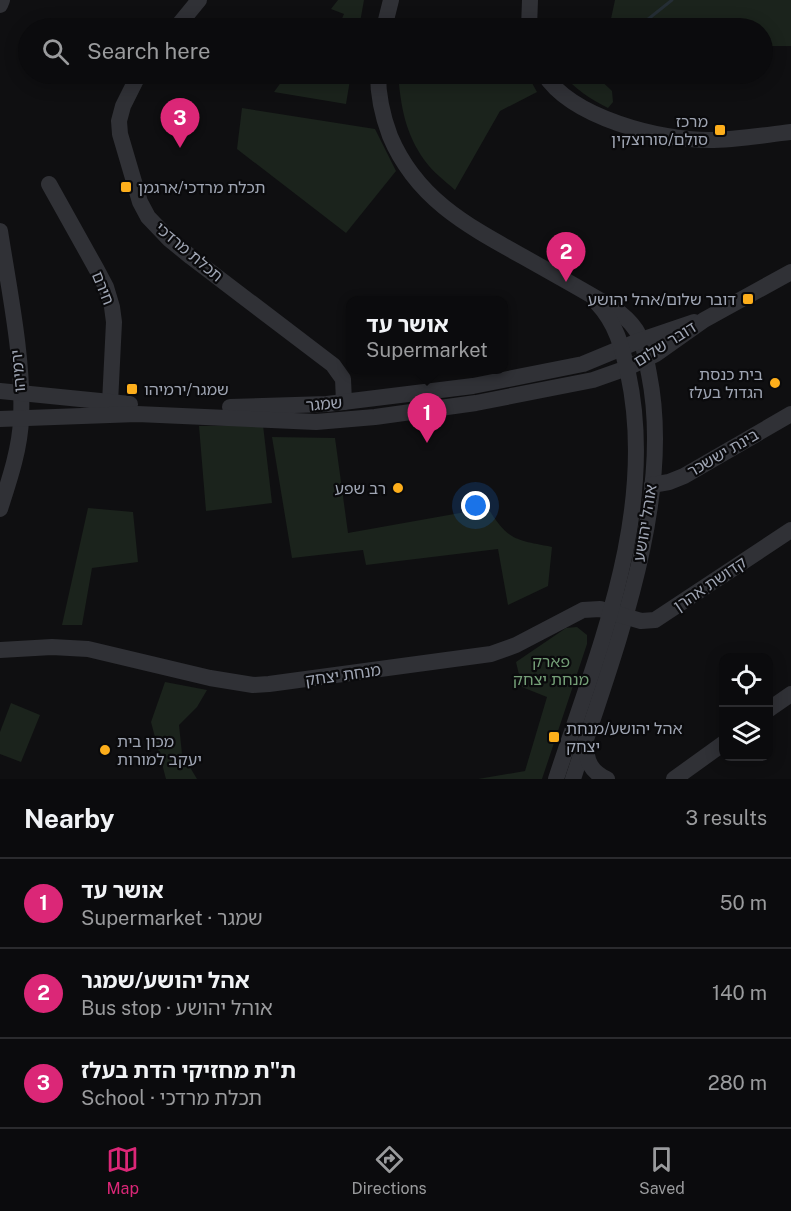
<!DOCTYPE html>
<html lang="en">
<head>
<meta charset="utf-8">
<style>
	:root { --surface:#0b0b0d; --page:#19191b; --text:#f1f3f6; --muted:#9a9b9d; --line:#2b2b2e; --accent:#db2777 }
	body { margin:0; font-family:"Public Sans","Noto Sans Hebrew",sans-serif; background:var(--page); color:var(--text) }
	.controls { position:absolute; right:18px; bottom:18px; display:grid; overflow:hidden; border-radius:12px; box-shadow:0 3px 15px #0003 }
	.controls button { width:54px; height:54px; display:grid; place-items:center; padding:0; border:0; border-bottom:2px solid var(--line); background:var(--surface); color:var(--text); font:30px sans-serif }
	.you { position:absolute; left:476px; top:506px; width:21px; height:21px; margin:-15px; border:4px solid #fff; border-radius:50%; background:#1a73e8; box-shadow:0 0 0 9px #1a73e833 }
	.badge { display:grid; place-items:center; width:39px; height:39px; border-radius:50%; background:var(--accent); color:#fff; font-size:20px; font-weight:700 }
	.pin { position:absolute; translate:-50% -50px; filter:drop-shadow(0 2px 3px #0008) }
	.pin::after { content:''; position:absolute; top:32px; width:21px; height:18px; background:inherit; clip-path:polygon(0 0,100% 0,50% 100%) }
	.popup { position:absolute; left:346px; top:296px; width:162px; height:78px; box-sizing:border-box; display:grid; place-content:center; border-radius:12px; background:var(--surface); filter:drop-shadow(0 2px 4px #0005); font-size:20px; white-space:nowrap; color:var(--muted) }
	.popup b { font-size:22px; color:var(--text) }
	.popup::after { content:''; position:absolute; left:50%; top:100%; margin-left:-12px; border:12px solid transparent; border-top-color:var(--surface) }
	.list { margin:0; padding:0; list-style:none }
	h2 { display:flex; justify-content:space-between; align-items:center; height:78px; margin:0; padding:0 24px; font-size:26px }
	h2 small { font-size:20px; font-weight:400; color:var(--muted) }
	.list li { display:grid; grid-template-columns:39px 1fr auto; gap:18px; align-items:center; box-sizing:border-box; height:90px; padding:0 24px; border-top:2px solid var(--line) }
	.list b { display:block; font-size:22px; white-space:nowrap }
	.list p { margin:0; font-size:20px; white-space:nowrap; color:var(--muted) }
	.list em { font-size:20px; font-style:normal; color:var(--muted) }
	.icon { flex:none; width:33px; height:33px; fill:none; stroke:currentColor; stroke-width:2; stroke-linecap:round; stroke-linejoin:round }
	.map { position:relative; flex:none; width:791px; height:779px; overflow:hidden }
	.search { position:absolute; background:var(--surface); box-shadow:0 3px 15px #0003; left:18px; right:18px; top:18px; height:66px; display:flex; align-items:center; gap:15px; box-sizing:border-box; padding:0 21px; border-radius:33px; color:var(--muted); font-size:22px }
	.sheet { height:348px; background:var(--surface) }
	nav { display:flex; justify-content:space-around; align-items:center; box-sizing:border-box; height:84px; border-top:2px solid var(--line); background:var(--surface); font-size:16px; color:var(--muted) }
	nav a { display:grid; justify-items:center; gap:3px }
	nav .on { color:var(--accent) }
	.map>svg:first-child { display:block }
	.green { fill:#1b231c }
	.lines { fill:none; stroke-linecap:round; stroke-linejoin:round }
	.stream { stroke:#252e35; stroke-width:3 }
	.minor { stroke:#303136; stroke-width:16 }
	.poi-dot { fill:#fdae1b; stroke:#0a0a0c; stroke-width:2 }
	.labels { text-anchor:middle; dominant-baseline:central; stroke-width:4.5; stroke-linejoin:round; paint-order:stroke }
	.poi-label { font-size:16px; fill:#9fa5b3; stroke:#0a0a0c; text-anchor:end }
	.street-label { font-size:16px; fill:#9fa5b3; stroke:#0a0a0c }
	.park-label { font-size:16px; fill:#749f77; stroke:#0a0a0c }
</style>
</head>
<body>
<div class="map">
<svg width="791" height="779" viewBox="0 0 791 779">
	<rect width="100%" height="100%" fill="#0f0f11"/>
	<!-- green -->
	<g class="green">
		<polygon points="338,0 364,0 359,28 341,28 340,23 344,14 331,9"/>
		<polygon points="615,0 791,0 791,46 763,46 762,28 609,28"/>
		<polygon points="287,74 351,74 346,104 274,92"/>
		<path d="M398,74L432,82H468L499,74H527L537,92L500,111L455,190C445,181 433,172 425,161C405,133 401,107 398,74Z"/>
		<path d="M563,74H594L612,91L613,102L608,108C590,99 575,89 563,74Z"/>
		<polygon points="242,108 375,129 396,171 346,233 237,149"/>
		<polygon points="263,425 272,503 206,511 199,426"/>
		<path d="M272,437L335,438L348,533L488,508C508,541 516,540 552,547L548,586L508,605L498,549L366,565L363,550L292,558Z"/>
		<polygon points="88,508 133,512 138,562 92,568 82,625 62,625"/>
		<polygon points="577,627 587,635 587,644 542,779 478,779 525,771 547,697 522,687 516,662 566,628"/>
		<polygon points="165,682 207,690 197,707 179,725 182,754 197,779 166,779 151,722"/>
		<polygon points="11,703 40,715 21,762 0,754 0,732"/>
	</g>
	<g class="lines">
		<!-- stream -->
		<polyline class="stream" points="647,20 672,0"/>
		<!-- minor -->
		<g class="minor">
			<polyline points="0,5 2,0"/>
			<polyline points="176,28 199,0"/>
			<polyline points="384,28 391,0"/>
			<polyline points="529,28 530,0"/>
			<polyline points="139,74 123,106 119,121 120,134 140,202 148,217 169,239 191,257 333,365 343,379 344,402"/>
			<path d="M378,74C378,95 382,115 390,136C416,198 466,225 522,256C552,273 583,290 613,308C622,314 630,321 636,330C644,343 646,359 649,374C675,503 612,657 573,779"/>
			<path d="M544,74C572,118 660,140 709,140C736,140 764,135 791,132"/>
			<polyline points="49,184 97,270 106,287 112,307 114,322 110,403"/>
			<path d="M0,231C9,289 24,361 21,419C20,449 9,481 0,509"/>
			<polyline points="0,391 130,404"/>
			<polyline points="230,407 327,404 473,386 583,364 641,340 694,322"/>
			<polyline points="0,419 137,414 316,422 375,417 476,403 593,380 627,368 656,354 704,320 791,272"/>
			<polyline points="652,485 669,482 684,476 791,414"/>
			<polyline points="0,650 52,647 88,649 210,678 253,685 269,684 491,654 516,645 583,610 600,609 641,621 655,620 791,530"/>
			<polyline points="768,710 791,694"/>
			<path d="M586,744C586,761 591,772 607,779"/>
			<path d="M556,779C598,650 658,511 628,373C622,347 616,323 597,303"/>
			<polyline points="674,779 724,743"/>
		</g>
	</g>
	<!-- markers -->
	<g class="poi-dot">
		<rect x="714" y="124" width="12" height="12" rx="3"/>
		<rect x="120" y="181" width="12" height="12" rx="3"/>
		<rect x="742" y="293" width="12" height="12" rx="3"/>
		<circle cx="775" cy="383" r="6"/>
		<rect x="126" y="383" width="12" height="12" rx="3"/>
		<circle cx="398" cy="488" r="6"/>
		<rect x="548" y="731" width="12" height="12" rx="3"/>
		<circle cx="105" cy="750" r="6"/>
	</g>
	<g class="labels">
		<!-- poi labels -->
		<g class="poi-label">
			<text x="708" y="121">מרכז<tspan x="708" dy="18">סולם/סורוצקין</tspan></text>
			<text x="138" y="187" text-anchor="start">תכלת מרדכי/ארגמן</text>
			<text x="736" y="299">דובר שלום/אהל יהושע</text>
			<text x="763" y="374">בית כנסת<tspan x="763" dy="18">הגדול בעלז</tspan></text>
			<text x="144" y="389" text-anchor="start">שמגר/ירמיהו</text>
			<text x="386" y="488">רב שפע</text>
			<text x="566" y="728" text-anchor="start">אהל יהושע/מנחת<tspan x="566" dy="18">יצחק</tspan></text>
			<text x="117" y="741" text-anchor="start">מכון בית<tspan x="117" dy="18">יעקב למורות</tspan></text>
		</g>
		<!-- street labels -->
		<g class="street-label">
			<text transform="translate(189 252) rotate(40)">תכלת מרדכי</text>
			<text transform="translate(103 288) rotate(68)">חירם</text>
			<text transform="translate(665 344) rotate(-32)">דובר שלום</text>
			<text transform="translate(18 371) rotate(-95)">ירמיהו</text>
			<text transform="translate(324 404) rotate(-5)">שמגר</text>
			<text transform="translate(723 453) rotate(-30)">בינת יששכר</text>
			<text transform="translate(645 523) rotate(-81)">אוהל יהושע</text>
			<text transform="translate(710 584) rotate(-34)">קדושת אהרן</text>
			<text transform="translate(343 675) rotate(-8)">מנחת יצחק</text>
		</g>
		<!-- park labels -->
		<g class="park-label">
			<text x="551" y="661">פארק<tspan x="551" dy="18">מנחת יצחק</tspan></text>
		</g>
	</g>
</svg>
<div class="controls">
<button><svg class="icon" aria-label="locate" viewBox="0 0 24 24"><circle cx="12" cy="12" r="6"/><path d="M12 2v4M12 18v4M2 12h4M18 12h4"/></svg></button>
<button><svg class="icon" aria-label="layers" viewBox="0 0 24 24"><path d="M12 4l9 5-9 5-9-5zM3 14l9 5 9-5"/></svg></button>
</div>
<div class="you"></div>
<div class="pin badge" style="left:427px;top:443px">1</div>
<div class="popup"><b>אושר עד</b>Supermarket</div>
<div class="pin badge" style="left:566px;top:282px">2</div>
<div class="pin badge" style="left:180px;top:148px">3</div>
<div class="search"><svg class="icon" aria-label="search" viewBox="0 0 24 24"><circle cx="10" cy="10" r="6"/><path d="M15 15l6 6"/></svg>Search here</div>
</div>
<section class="sheet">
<h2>Nearby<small>3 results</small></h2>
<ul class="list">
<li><span class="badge">1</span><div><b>אושר עד</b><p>Supermarket · שמגר</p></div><em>50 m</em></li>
<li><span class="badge">2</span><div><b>אהל יהושע/שמגר</b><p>Bus stop · אוהל יהושע</p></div><em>140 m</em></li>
<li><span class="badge">3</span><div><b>ת&quot;ת מחזיקי הדת בעלז</b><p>School · תכלת מרדכי</p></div><em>280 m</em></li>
</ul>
</section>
<nav>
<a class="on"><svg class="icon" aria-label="map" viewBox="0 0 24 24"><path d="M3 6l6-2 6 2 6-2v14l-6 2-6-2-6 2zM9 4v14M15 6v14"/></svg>Map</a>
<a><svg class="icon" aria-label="directions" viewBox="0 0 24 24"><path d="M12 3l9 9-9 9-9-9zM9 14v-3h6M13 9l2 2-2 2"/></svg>Directions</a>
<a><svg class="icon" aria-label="saved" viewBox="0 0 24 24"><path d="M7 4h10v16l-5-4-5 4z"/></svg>Saved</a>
</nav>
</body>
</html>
